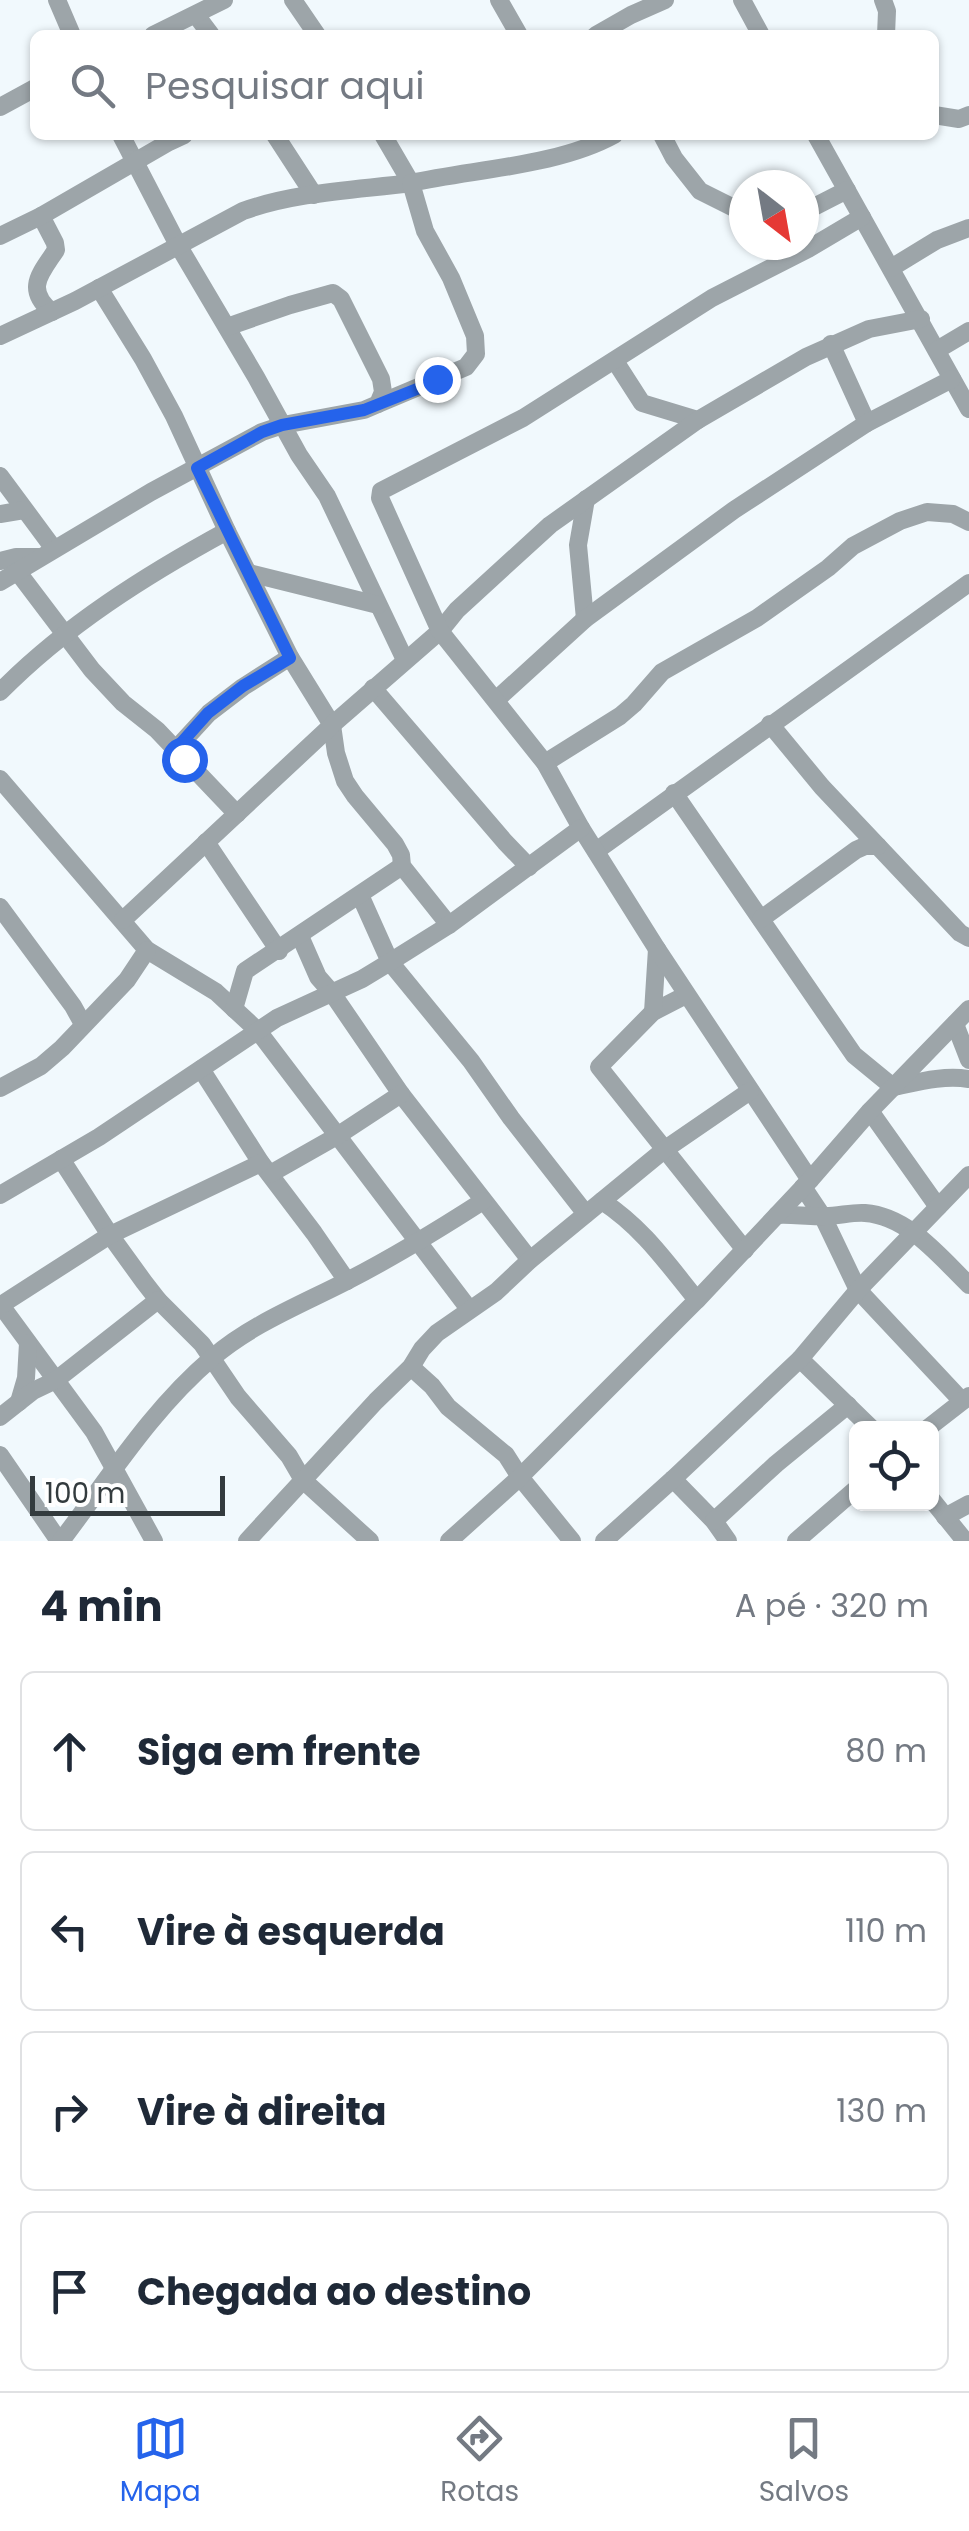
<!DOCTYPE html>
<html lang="pt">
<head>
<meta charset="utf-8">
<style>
	:root { --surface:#fff; --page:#f6f6f7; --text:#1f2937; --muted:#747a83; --line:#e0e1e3; --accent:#2563eb }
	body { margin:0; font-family:Poppins,sans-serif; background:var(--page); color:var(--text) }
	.controls { position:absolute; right:30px; bottom:30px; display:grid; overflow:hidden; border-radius:15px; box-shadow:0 2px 8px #0004 }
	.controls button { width:90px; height:90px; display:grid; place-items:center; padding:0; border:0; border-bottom:2px solid var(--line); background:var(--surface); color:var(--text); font:50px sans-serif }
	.compass { position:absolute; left:729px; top:170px; width:90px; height:90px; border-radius:50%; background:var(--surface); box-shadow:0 2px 8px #0004; rotate:149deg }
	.scale { position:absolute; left:30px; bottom:25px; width:195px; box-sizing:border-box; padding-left:10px; border:5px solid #333b3e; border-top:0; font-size:28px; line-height:35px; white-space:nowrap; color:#333b3e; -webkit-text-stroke:8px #fff; paint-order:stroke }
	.stop { position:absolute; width:30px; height:30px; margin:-22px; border:8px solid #2563eb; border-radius:50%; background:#fff }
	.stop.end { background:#2563eb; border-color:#fff; box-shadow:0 2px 10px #0008 }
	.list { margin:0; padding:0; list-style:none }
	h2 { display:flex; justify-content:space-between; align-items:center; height:130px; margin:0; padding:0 40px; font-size:42px }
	h2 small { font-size:32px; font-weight:400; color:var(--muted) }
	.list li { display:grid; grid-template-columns:65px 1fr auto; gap:30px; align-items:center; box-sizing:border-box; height:160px; margin:0 20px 20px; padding:0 20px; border:2px solid var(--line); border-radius:15px }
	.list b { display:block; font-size:38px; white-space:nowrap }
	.list em { font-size:32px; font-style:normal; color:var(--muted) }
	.icon { flex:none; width:55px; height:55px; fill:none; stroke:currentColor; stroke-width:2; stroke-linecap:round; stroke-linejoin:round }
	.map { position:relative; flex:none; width:969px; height:1541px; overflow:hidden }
	.search { position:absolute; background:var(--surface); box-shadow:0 2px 8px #0004; left:30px; right:30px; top:30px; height:110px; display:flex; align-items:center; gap:25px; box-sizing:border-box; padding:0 35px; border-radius:15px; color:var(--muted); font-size:38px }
	.sheet { height:850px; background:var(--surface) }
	nav { display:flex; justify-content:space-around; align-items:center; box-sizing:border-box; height:140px; border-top:2px solid var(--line); background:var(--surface); font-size:28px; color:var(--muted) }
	nav a { display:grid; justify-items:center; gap:5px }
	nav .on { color:var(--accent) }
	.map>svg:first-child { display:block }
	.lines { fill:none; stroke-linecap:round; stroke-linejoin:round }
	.minor { stroke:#9da5a9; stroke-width:18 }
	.route { stroke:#2563eb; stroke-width:12 }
</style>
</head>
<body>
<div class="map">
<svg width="969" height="1541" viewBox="0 0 969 1541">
	<rect width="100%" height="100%" fill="#f1f9fd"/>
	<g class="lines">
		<!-- minor -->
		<g class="minor">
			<polyline points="57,0 72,35"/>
			<polyline points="293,0 317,35"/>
			<polyline points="499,0 519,35"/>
			<polyline points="742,0 761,35"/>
			<polyline points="883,0 887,11 886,35"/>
			<polyline points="196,15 211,35"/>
			<polyline points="153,35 224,0"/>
			<polyline points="596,35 631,15 665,0"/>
			<polyline points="0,107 35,88"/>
			<polyline points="934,115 959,119 969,115"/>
			<polyline points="121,135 178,245 256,377 299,455 327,496 405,660"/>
			<polyline points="275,135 314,195"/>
			<polyline points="662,135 674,158 700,191 744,213"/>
			<polyline points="816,135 969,409"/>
			<polyline points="804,212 847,190"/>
			<path d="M41,216L55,243L56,250C41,273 24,289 52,312"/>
			<polyline points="0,236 41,216 169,142 184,135"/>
			<polyline points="891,268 937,240 969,228"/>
			<polyline points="99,288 143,359 174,416 227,531 290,657 332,725 336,753 345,781 355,796 395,844 401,855 402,866 449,925"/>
			<path d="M0,336L75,301L243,211C296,192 356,190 411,183L383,135"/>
			<polyline points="831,344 867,423"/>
			<polyline points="937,350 969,331"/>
			<polyline points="615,361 642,403 698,420"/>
			<path d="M378,404L466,367L476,354L475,336L451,278L425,231L411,183C474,169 558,166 614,135"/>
			<polyline points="0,476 54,549"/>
			<polyline points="0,514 24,510"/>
			<polyline points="0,561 16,557 39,557"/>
			<polyline points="17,571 92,670 123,703 157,730 237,814"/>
			<polyline points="249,573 378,605"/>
			<polyline points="0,582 151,492 262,432 283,425 364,410 378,404 383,392 381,379 341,299 333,293 290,305 227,327"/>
			<polyline points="585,619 578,545 586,499"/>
			<polyline points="373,688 505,842 529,867"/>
			<path d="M0,692C65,626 146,575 227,531"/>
			<polyline points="496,700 585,619 734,510 867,423 952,379"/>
			<polyline points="770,724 822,787 960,933 969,938"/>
			<polyline points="175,750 209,713 243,687 290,657"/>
			<polyline points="545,763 620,716 634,704 662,672 757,618 828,568 853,546 900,521 927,512 953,514 969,522"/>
			<polyline points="0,779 147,950 216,992 258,1031 469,1309"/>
			<path d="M674,793L854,1055L893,1087C918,1082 943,1075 969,1079"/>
			<polyline points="206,842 279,951"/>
			<polyline points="596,851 969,583"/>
			<polyline points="360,895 390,962 471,1061 511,1118 586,1214"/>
			<polyline points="0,907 73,1006 83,1024"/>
			<polyline points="761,919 856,850 865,846 878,846"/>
			<polyline points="123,920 332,725 440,631 457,610 550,525 698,420 806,357 869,329 921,319"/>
			<polyline points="300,936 318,977 332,993 401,1094 530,1260"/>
			<polyline points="686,995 653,1012 599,1067 745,1250"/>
			<polyline points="234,1009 245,971 402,866"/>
			<polyline points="653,1012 657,949"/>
			<polyline points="955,1024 969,1060"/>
			<polyline points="201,1069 261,1163 314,1233 347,1281"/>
			<polyline points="0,1088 41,1066 62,1048 127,980 147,950"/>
			<polyline points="870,1111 938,1207"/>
			<polyline points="61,1159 110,1235 144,1282 158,1300 202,1344 238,1397 289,1456 303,1480 370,1541"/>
			<polyline points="270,1174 337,1136 401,1094"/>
			<polyline points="810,1180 657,949 581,828 545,763 440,631 380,498 381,491 523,418 712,298 808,249 862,217"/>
			<polyline points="803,1187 823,1217 858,1290 962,1401"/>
			<polyline points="0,1195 99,1137 277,1018 362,979 390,962 449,925 581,828"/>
			<path d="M602,1201C643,1228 666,1262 697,1300"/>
			<path d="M777,1215C793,1214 809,1217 825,1216C839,1216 852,1212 865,1213C908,1216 940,1257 969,1285"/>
			<polyline points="0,1304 94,1432 154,1541"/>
			<polyline points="1,1305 110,1235 261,1163"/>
			<polyline points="800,1359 871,1428"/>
			<polyline points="411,1367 432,1386 448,1407 506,1455 520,1477 572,1541"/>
			<polyline points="19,1402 26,1378 28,1343"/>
			<polyline points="0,1417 33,1391 56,1380 158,1300"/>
			<polyline points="928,1428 969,1396"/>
			<polyline points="0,1455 59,1541"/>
			<polyline points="673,1479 714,1521 728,1541"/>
			<polyline points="932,1500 965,1541"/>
			<polyline points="945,1517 969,1504"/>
			<polyline points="714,1521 776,1464 848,1405"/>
			<path d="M61,1541C109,1478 151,1410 212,1358C250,1325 300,1305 345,1282C392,1258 438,1230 483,1201"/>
			<polyline points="247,1541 376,1401 411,1367 422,1349 437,1333 496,1292 530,1260 664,1150 750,1091"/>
			<polyline points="449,1541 520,1477 697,1300 810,1180 870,1111 969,1009"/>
			<polyline points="604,1541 673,1479 800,1359 858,1290 969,1175"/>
			<polyline points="796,1541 856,1489"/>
		</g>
	</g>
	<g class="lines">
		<!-- route -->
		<polyline class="route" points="184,759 175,750 208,713 243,686 290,658 197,468 262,432 282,425 364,410 427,385 437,379"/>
	</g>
</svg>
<div class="controls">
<button><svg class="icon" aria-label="locate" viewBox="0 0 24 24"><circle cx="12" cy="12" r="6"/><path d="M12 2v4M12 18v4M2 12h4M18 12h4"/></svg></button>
</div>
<svg class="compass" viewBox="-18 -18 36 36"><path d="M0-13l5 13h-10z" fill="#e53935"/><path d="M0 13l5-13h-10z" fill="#747a83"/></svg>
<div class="scale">100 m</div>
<div class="stop" style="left:184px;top:759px"></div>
<div class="stop end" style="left:437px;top:379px"></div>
<div class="search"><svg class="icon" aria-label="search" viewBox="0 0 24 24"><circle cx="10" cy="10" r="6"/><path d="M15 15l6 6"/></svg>Pesquisar aqui</div>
</div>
<section class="sheet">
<h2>4 min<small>A pé · 320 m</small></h2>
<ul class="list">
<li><svg class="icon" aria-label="ahead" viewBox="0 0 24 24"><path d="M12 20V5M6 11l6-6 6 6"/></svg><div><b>Siga em frente</b></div><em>80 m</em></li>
<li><svg class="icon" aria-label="left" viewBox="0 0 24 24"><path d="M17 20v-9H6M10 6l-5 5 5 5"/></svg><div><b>Vire à esquerda</b></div><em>110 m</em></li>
<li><svg class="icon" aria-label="right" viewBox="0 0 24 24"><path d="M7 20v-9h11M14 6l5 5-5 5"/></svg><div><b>Vire à direita</b></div><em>130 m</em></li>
<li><svg class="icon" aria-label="arrive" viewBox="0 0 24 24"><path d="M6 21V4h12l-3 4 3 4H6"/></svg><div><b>Chegada ao destino</b></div></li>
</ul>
</section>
<nav>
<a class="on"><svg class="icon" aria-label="map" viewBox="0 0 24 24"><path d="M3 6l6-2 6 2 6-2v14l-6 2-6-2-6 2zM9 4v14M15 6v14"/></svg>Mapa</a>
<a><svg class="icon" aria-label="directions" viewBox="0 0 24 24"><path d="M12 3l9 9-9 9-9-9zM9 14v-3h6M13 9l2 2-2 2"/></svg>Rotas</a>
<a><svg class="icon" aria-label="saved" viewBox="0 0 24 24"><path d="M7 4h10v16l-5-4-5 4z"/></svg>Salvos</a>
</nav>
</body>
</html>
